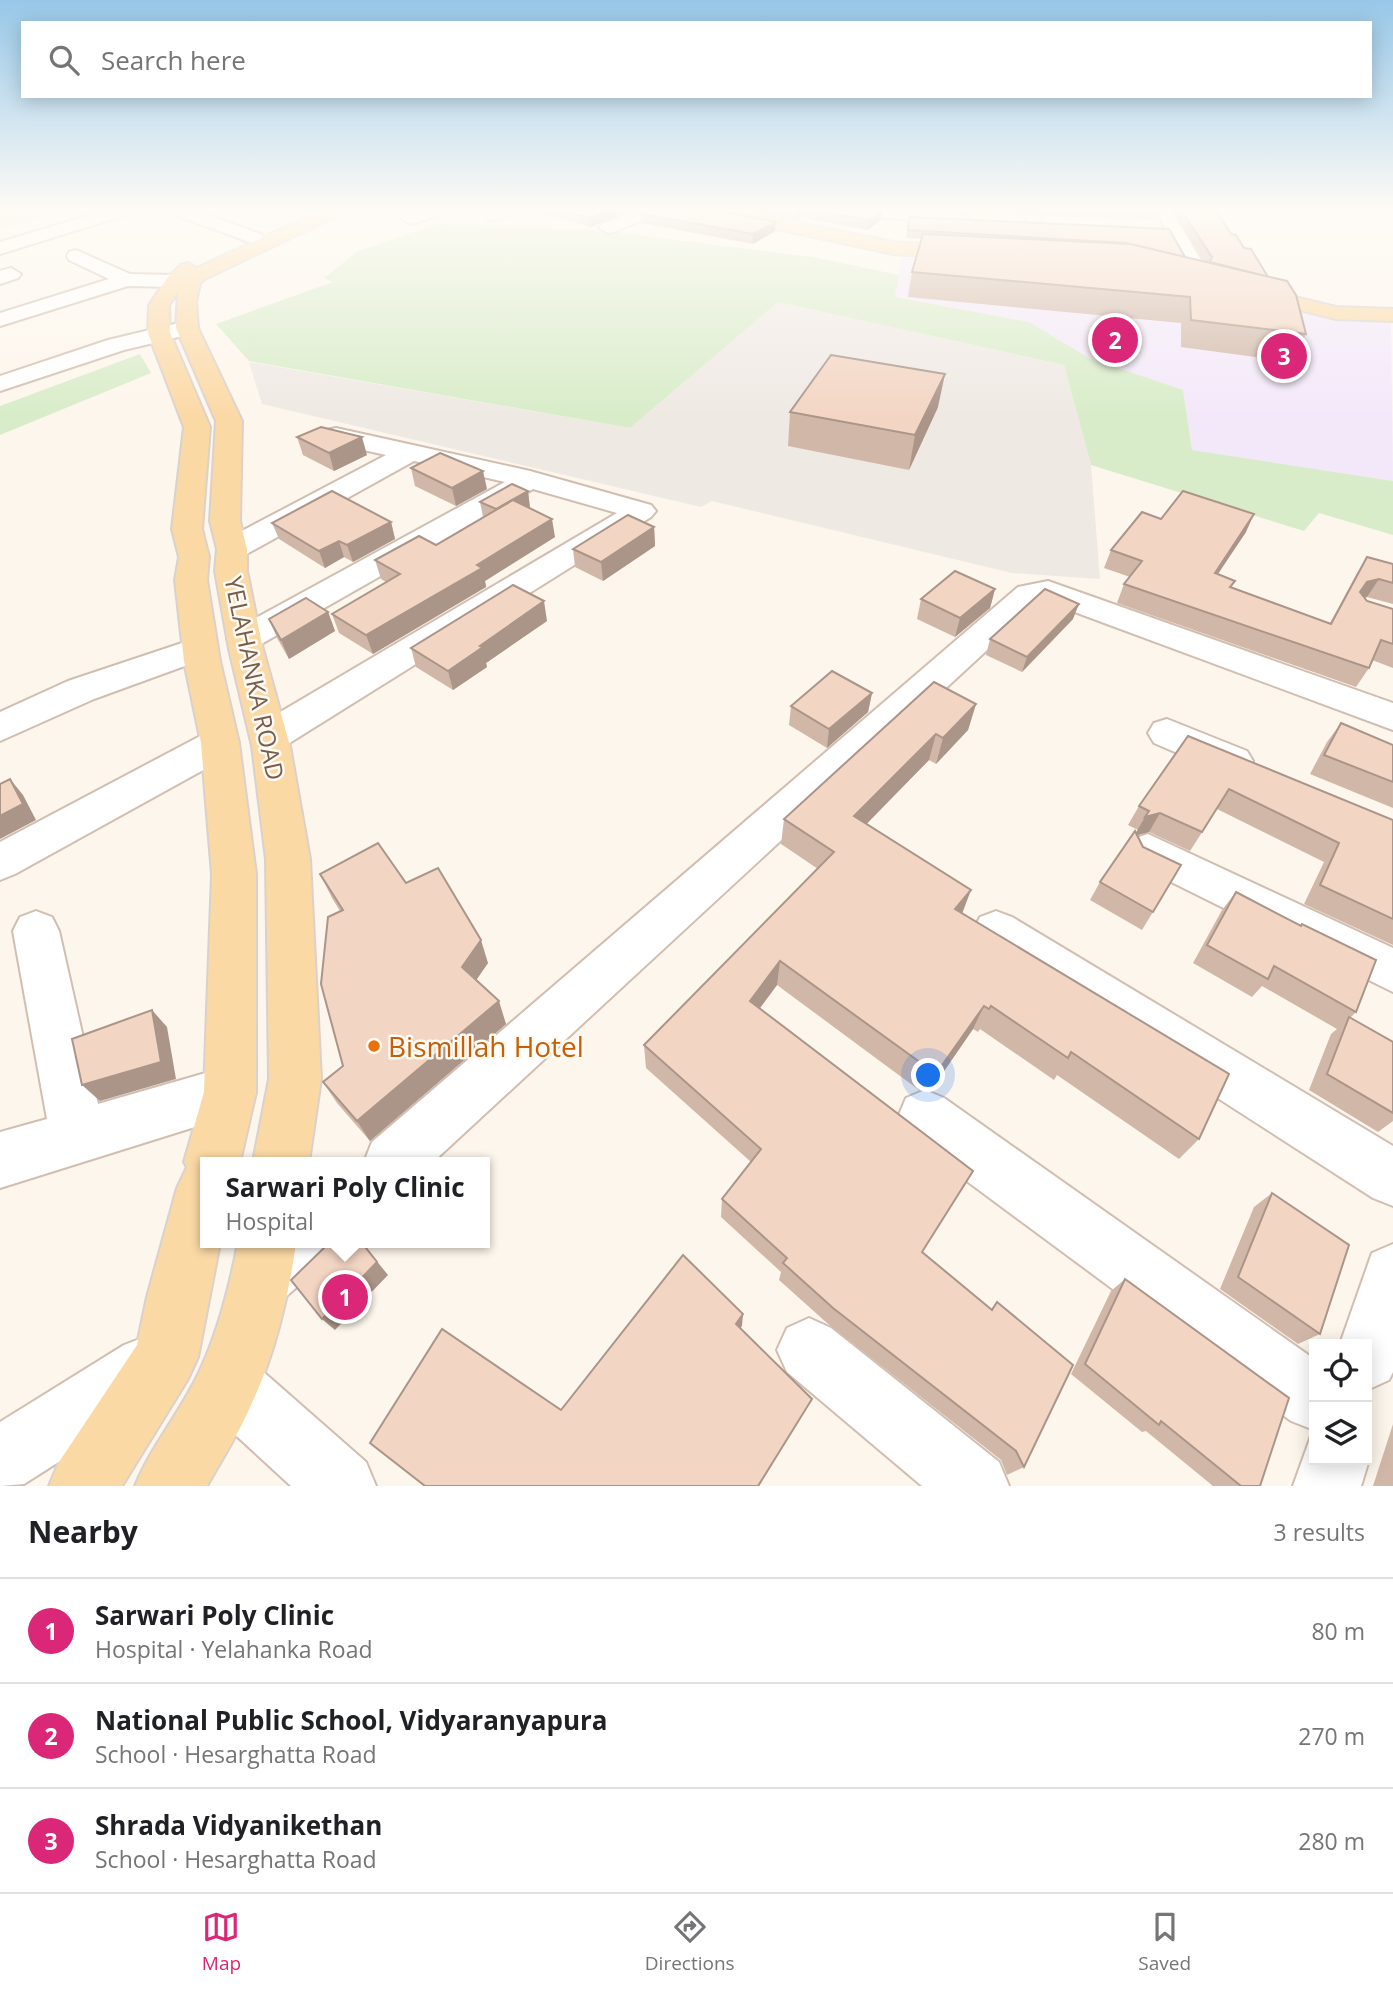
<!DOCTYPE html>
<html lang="en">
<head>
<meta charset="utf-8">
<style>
	:root { --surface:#fff; --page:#f6f6f6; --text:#202124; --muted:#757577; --line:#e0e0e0; --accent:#db2777 }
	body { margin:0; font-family:"Open Sans",sans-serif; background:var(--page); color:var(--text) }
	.controls { position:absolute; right:21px; bottom:21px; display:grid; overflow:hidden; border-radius:0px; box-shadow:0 4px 18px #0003 }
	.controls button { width:63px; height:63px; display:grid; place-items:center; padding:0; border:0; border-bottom:2px solid var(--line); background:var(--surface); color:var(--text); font:35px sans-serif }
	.you { position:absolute; left:929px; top:1076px; width:24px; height:24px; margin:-18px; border:5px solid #fff; border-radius:50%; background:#1a73e8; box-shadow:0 0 0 10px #1a73e833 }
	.badge { display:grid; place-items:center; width:46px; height:46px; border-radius:50%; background:var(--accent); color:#fff; font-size:23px; font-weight:700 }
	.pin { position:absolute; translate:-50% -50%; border:4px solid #fff; box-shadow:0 2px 7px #0006 }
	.popup { position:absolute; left:200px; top:1157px; width:290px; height:91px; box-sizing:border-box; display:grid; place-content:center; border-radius:0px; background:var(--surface); filter:drop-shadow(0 2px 5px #0005); font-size:23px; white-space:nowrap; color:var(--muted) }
	.popup b { font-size:26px; color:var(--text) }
	.popup::after { content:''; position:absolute; left:50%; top:100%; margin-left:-14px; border:14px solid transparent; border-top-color:var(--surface) }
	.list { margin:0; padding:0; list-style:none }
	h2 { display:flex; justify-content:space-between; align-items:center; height:91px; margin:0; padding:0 28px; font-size:30px }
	h2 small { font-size:23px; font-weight:400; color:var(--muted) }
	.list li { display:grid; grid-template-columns:46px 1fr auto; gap:21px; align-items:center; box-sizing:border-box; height:105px; padding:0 28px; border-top:2px solid var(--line) }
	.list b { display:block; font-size:26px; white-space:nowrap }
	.list p { margin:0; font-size:23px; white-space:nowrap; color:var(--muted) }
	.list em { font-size:23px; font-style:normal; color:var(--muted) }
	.icon { flex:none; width:38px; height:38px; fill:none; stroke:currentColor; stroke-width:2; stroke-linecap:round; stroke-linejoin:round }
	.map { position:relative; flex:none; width:1393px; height:1486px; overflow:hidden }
	.search { position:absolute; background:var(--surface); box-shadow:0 4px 18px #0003; left:21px; right:21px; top:21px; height:77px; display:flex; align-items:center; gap:18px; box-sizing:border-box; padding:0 24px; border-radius:0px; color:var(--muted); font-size:26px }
	.sheet { height:406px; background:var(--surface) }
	nav { display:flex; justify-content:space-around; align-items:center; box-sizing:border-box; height:98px; border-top:2px solid var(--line); background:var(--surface); font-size:19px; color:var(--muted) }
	nav a { display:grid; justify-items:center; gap:4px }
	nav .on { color:var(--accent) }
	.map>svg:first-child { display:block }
	.industrial { fill:#efe9e4 }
	.education { fill:#f3e8fa }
	.green { fill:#d8ecc9 }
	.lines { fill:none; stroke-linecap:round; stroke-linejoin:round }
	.stream { fill:#a5d3da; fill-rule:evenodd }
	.minor-casing { stroke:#d1beb0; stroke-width:4 }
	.major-casing { stroke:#dad1cd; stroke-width:4 }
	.minor { fill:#fff; fill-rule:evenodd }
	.major { fill:#fbd9a5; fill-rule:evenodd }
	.wall { fill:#d1b7a8 }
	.shaded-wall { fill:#aa9588 }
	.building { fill:#f3d5c3; stroke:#aa9588; stroke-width:2 }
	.food-dot { fill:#e8710a; stroke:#fffaf3; stroke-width:2.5 }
	.labels { text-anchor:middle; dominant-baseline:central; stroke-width:5; stroke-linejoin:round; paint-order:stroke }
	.street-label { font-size:24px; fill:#7a5c4d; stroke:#fffaf3 }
	.near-food-label { font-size:28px; fill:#c56008; stroke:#fffaf3; text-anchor:start }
</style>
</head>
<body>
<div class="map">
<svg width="1393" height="1486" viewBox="0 0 1393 1486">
	<rect width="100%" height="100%" fill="#fdf6ec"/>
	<!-- industrial -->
	<polygon class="industrial" points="778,302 1064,365 1091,465 1100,579 1012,573 712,501 701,507 262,404 249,362 630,428"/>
	<!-- education -->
	<polygon class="education" points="901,258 1068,262 1280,308 1337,319 1391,322 1393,481 1192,450 1183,390 1089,358 1029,322 895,297"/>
	<!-- green -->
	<g class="green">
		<polygon points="0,210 80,210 0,228"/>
		<polygon points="438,224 597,230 813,257 899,275 895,297 1029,322 1089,358 1183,390 1192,450 1393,481 1393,535 1319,513 1304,531 1091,465 1064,365 778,302 630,428 249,361 216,324 333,282 324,278 358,251"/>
		<polygon points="140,354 151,373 0,435 0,406"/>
	</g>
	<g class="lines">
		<!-- stream -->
		<polygon class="stream" points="102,210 107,210 0,243 0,240"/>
		<defs>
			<g id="minor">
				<polygon points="107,210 131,210 129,214 0,254 0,242"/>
				<polygon points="171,210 194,210 261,234 264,238 255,243 249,242 173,214"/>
				<polygon points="423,210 446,210 444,214 411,224 402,219 405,215"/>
				<path d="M493,210H517C512,217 496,221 487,219L484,215Z"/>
				<polygon points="637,210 658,210 656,214 614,232 608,233 599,228 602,224"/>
				<polygon points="739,210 756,210 746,216 740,215"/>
				<path d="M855,210C874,210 958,207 969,219L960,224L862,216L856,215Z"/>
				<polygon points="1021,210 1037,210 1058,255 1056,259 1042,259"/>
				<polygon points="1155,210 1171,210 1206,268 1203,272 1189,272"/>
				<polygon points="76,250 130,274 175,275 182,277 185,281 182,285 175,287 128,286 0,326 0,313 109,279 69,260 67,256 69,252"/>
				<polygon points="11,268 21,274 18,278 0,284 0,271"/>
				<polygon points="187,321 195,323 198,328 195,333 124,350 0,391 0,376 108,340"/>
				<polygon points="336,428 530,471 651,505 656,511 651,517 283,747 269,751 255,747 250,737 255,727 617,513 533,489 256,647 244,650 232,647 227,639 232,631 505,482 414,461 243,556 232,558 221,556 217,549 221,542 386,455 327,442 323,436 327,430"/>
				<polygon points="1048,581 1393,703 1393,730 1045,601 1039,602 433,1162 364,1162 372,1142 1018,587"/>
				<polygon points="200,637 212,640 217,648 212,656 94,699 0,741 0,712 68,681"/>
				<polygon points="1167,719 1247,751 1253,761 1247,771 1233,775 1219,771 1154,743 1148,733 1154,723"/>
				<polygon points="220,729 234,733 239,743 234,753 15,874 0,880 0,842 206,733"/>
				<polygon points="1148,834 1393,948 1393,992 1133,863 1127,851 1133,839"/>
				<polygon points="36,911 52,917 59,931 98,1104 230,1066 249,1074 256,1092 249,1110 0,1188 0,1132 47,1119 13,931 20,917"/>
				<polygon points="996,911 1012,917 1393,1146 1393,1206 1373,1198 980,945 973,931 980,917"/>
				<polygon points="925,1090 944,1098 1314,1359 1314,1430 1291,1421 906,1136 898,1117 906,1098"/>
				<polygon points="257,1243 331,1243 323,1264 282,1300 261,1309 240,1300 231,1279 240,1258"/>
				<polygon points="1393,1244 1393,1372 1389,1380 1367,1390 1367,1344 1340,1344 1372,1253"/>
				<polygon points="809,1318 831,1328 999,1462 1009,1486 922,1486 787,1372 777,1350 787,1328"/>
				<polygon points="147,1336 170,1345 179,1368 170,1391 24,1484 0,1486 0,1422 124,1345"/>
				<polygon points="228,1352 251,1361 366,1462 376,1486 291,1486 205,1407 196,1384 205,1361"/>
				<polygon points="1314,1435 1314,1460 1367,1460 1367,1455 1369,1460 1361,1486 1293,1486 1311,1436"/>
			</g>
			<g id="major">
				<polygon points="322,210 343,210 341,214 205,279 200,283 196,302 198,328 242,421 240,521 247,549 247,571 263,649 290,746 310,859 321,1079 309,1162 253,1162 269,1079 266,859 252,746 229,649 215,571 217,549 210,521 216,421 176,328 178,292 169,305 170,333 210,427 202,529 209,557 207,580 220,661 239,743 256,874 256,1092 240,1162 205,1162 205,1243 220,1243 198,1357 188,1379 122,1486 49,1486 59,1462 137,1345 147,1297 177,1188 187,1167 184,1162 204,1092 212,874 201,743 184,661 175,580 179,557 172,529 184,427 148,333 149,305 168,277 181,265 188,263 197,268"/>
				<polygon points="705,210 735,210 893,242 971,247 980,253 971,259 893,254 713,215"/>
				<polygon points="1247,285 1336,307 1393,309 1393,321 1336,319 1240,295 1237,291 1240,287"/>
				<path d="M238,1243H296C289,1295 274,1357 251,1405C239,1433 222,1459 207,1486H135C152,1444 183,1409 201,1368C219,1329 230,1284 238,1243Z"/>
			</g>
		</defs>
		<!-- minor casing -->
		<use href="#minor" class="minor-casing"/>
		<!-- major casing -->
		<use href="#major" class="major-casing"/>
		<!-- minor -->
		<use href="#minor" class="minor"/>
		<!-- major -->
		<use href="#major" class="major"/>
	</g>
	<!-- wall -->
	<g class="wall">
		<polygon points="535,210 632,210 591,227 536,212"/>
		<polygon points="757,210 865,210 880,221 867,230 801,217 796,220 758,212"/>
		<polygon points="909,210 1160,210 1161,211 1158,220"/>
		<polygon points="1172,210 1216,210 1231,234 1268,277 1306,334 1293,362 1181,347 1181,323 908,297 912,272 921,239 906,238 909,217 1169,229 1185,257 1205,262"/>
		<polygon points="641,214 776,222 775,231 753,244 641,223"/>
		<polygon points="938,407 909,470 788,446 790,412"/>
		<polygon points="297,437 367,455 334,471 303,455"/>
		<polygon points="411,468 487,489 456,506 415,486"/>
		<polygon points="528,491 530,508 555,537 485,581 486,587 373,654 339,633 332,614 386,582 381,579 375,560 436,545 483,517 480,502"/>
		<polygon points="1161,519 1246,532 1217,574 1235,581 1231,587 1330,623 1356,575 1367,557 1393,564 1393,604 1367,597 1365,598 1367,601 1393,609 1393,668 1372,660 1369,668 1356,687 1117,603 1124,584 1130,577 1104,568 1111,550"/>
		<polygon points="391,522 395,539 353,562 344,557 325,568 279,539 272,523"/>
		<polygon points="654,527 655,546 603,581 575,567 573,549"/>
		<polygon points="995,589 990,608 955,637 917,619 921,599"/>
		<polygon points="328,612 335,631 289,659 277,638 269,619"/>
		<polygon points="1073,619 1022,672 986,655 990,639"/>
		<polygon points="547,621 486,663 487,667 453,690 416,667 411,648"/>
		<polygon points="872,693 868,712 827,748 789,725 791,706"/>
		<polygon points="976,704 968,730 936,764 929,760 866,824 962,913 1199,1139 1179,1159 1057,1075 1054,1080 980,1029 978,1032 973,1029 931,1090 919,1090 777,985 760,1008 923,1253 991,1309 997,1302 1024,1467 1007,1475 1001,1460 827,1323 779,1280 781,1272 721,1217 722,1199 751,1162 646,1068 644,1045 818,869 781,844 784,819"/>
		<polygon points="1341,723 1393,745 1393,808 1310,774 1327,742"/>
		<polygon points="1188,736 1393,820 1393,945 1304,904 1324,862 1217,809 1190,851 1149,832 1137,835 1153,912 1142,930 1090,900 1100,882 1138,830 1128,825 1139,806"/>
		<polygon points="320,874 406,883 488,963 476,980 506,1024 370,1141 337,1103 323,1082 343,1066 340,911 332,898"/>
		<polygon points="1236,892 1301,926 1302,924 1356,1012 1350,1018 1393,1042 1393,1121 1378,1132 1309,1090 1331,1034 1337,1029 1262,986 1252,997 1193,963 1222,910"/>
		<polygon points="1272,1193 1320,1334 1298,1344 1220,1289 1254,1207"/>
		<polygon points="1125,1279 1260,1486 1213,1486 1146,1431 1142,1432 1071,1374 1111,1291"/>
		<polygon points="1393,1424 1393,1486 1373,1486"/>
	</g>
	<!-- shaded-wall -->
	<g class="shaded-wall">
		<polygon points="610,210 632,210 591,227 590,218"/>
		<polygon points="796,210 801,210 801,217 796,220"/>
		<polygon points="882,212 880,221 867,230 868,220"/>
		<polygon points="776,222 775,231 753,244 753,234"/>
		<polygon points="945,374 938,407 909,470 915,435"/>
		<polygon points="362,437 367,455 334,471 329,453"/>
		<polygon points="483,471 487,489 456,506 452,488"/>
		<polygon points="528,491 530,509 496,509"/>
		<polygon points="1254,514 1246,532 1206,592 1215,573"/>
		<polygon points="552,519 555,537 485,581 486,587 373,654 366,635"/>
		<polygon points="391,522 395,539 353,562 347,545"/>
		<polygon points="654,527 655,546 603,581 601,562"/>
		<polygon points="339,541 344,557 325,568 319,551"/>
		<polygon points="1379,579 1367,597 1355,600 1348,610 1367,582"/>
		<polygon points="995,589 990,608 955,637 960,618"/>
		<polygon points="544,601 547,621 486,663 487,667 453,690 448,671 480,646"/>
		<polygon points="1079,604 1073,619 1022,672 1027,657"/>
		<polygon points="328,612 335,631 289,659 281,640"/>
		<polygon points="872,693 868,712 827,748 829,729"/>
		<polygon points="976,704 968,730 936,764 943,738"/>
		<polygon points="936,734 929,760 849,842 854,816"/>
		<polygon points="10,779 23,795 36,820 0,839 0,816"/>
		<polygon points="1160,813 1149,832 1134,836 1145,817"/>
		<polygon points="971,890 962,914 955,909"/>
		<polygon points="481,940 488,963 470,989 462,967"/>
		<polygon points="780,961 777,985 748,1024 750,1001"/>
		<polygon points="499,1001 506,1024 370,1141 357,1121"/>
		<polygon points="984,1006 973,1029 931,1090 940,1068"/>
		<polygon points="152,1010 167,1027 176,1079 100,1101 82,1085"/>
		<polygon points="362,1243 388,1275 335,1330 322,1319"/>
		<polygon points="743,1314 742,1326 735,1336 736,1324"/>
		<polygon points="812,1399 759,1486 758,1486"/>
	</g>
	<!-- building -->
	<g class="building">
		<polygon points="558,210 610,210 590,218"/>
		<polygon points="651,210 718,210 776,222 753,234 641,214"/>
		<polygon points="812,210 865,210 882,212 868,220"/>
		<polygon points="1125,210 1160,210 1161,211"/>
		<polygon points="1181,210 1216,210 1231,234 1236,235 1244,248 1251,249 1268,277 1210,262 1212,257"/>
		<polygon points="909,217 1169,229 1185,257 1126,243 908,230"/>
		<polygon points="923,234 1130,244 1287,281 1296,295 1306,334 1191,320 1190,297 912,272"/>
		<polygon points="831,355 945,374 915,435 790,412"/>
		<polygon points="321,427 362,437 329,453 297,437"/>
		<polygon points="440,453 483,471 452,488 411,468"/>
		<polygon points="512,484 528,491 496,509 480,502"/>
		<polygon points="332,491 391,522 347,545 339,541 319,551 272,523"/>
		<polygon points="1183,491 1254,514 1215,573 1235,581 1230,587 1331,624 1367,557 1393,564 1393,583 1379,579 1367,582 1360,592 1367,601 1393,609 1393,644 1381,640 1369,668 1124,584 1142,561 1111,550 1142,512 1161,519"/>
		<polygon points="513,500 552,519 477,565 482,568 366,635 332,614 400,574 375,560 419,536 436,545"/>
		<polygon points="628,515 654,527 601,562 573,549"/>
		<polygon points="955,571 995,589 960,618 921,599"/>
		<polygon points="513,585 544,601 480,646 483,647 448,671 411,648"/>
		<polygon points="1045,589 1079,604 1027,657 990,639"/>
		<polygon points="306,598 328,612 281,640 269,619"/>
		<polygon points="832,671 872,693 829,729 791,706"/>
		<polygon points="934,682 976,704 943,738 936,734 854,816 971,890 955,909 1229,1074 1199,1139 1071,1052 1068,1058 991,1006 989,1009 984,1006 940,1068 928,1068 780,961 750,1001 973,1171 922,1252 992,1310 997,1302 1073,1365 1024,1467 1016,1451 833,1308 783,1263 787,1258 722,1199 761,1149 644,1045 834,852 784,819"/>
		<polygon points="1341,723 1393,745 1393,782 1324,755"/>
		<polygon points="1188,736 1393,820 1393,919 1320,885 1339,843 1229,789 1202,832 1160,813 1145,817 1149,811 1139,806"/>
		<polygon points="10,779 23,804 0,816 0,784"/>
		<polygon points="1135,831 1143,847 1181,865 1153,912 1100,882"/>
		<polygon points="378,843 406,883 438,868 481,940 462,967 499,1001 357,1121 323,1082 343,1066 321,984 328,917 343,910 320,874"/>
		<polygon points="1236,892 1301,926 1302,924 1376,960 1356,1012 1274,966 1268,979 1207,945"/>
		<polygon points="152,1010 161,1062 82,1085 72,1039"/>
		<polygon points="1349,1017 1393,1042 1393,1113 1327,1074"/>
		<polygon points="1272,1193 1349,1245 1320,1334 1238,1277"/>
		<polygon points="329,1243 362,1243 377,1262 322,1319 291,1280"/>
		<polygon points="683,1255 743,1314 736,1324 812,1399 758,1486 425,1486 370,1443 442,1329 561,1410"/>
		<polygon points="1125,1279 1289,1398 1260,1486 1241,1486 1161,1421 1159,1425 1085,1364"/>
	</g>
	<!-- sky -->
	<linearGradient id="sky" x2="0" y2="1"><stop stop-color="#97c7e8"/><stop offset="0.5" stop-color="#fefbf6"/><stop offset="1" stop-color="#fefbf6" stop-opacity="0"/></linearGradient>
	<rect width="1393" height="418" fill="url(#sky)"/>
	<!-- markers -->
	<circle class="food-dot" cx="374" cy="1046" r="7"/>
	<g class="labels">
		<!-- street labels -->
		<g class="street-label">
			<text transform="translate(255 678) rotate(78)">YELAHANKA ROAD</text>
		</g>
		<!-- near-food labels -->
		<g class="near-food-label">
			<text x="388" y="1046">Bismillah Hotel</text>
		</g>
	</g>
</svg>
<div class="controls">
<button><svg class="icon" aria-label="locate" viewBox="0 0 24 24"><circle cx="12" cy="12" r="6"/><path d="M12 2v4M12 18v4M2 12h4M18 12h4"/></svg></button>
<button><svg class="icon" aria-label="layers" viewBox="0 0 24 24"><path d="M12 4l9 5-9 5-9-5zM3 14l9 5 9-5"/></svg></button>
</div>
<div class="you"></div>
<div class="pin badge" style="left:345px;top:1297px">1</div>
<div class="popup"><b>Sarwari Poly Clinic</b>Hospital</div>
<div class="pin badge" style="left:1115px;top:340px">2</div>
<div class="pin badge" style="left:1284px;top:356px">3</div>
<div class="search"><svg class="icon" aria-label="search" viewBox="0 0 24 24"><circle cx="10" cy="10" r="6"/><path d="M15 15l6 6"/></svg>Search here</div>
</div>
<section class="sheet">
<h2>Nearby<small>3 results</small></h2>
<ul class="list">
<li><span class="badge">1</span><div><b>Sarwari Poly Clinic</b><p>Hospital · Yelahanka Road</p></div><em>80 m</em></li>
<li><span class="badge">2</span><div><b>National Public School, Vidyaranyapura</b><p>School · Hesarghatta Road</p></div><em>270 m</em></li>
<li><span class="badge">3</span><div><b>Shrada Vidyanikethan</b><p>School · Hesarghatta Road</p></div><em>280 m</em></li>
</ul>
</section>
<nav>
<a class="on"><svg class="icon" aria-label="map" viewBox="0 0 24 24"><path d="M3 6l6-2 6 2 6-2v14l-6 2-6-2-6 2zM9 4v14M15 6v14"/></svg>Map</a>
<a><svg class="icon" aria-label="directions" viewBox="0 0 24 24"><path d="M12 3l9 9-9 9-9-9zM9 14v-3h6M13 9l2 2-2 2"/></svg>Directions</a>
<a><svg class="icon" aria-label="saved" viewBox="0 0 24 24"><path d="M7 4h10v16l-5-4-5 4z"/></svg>Saved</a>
</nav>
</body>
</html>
